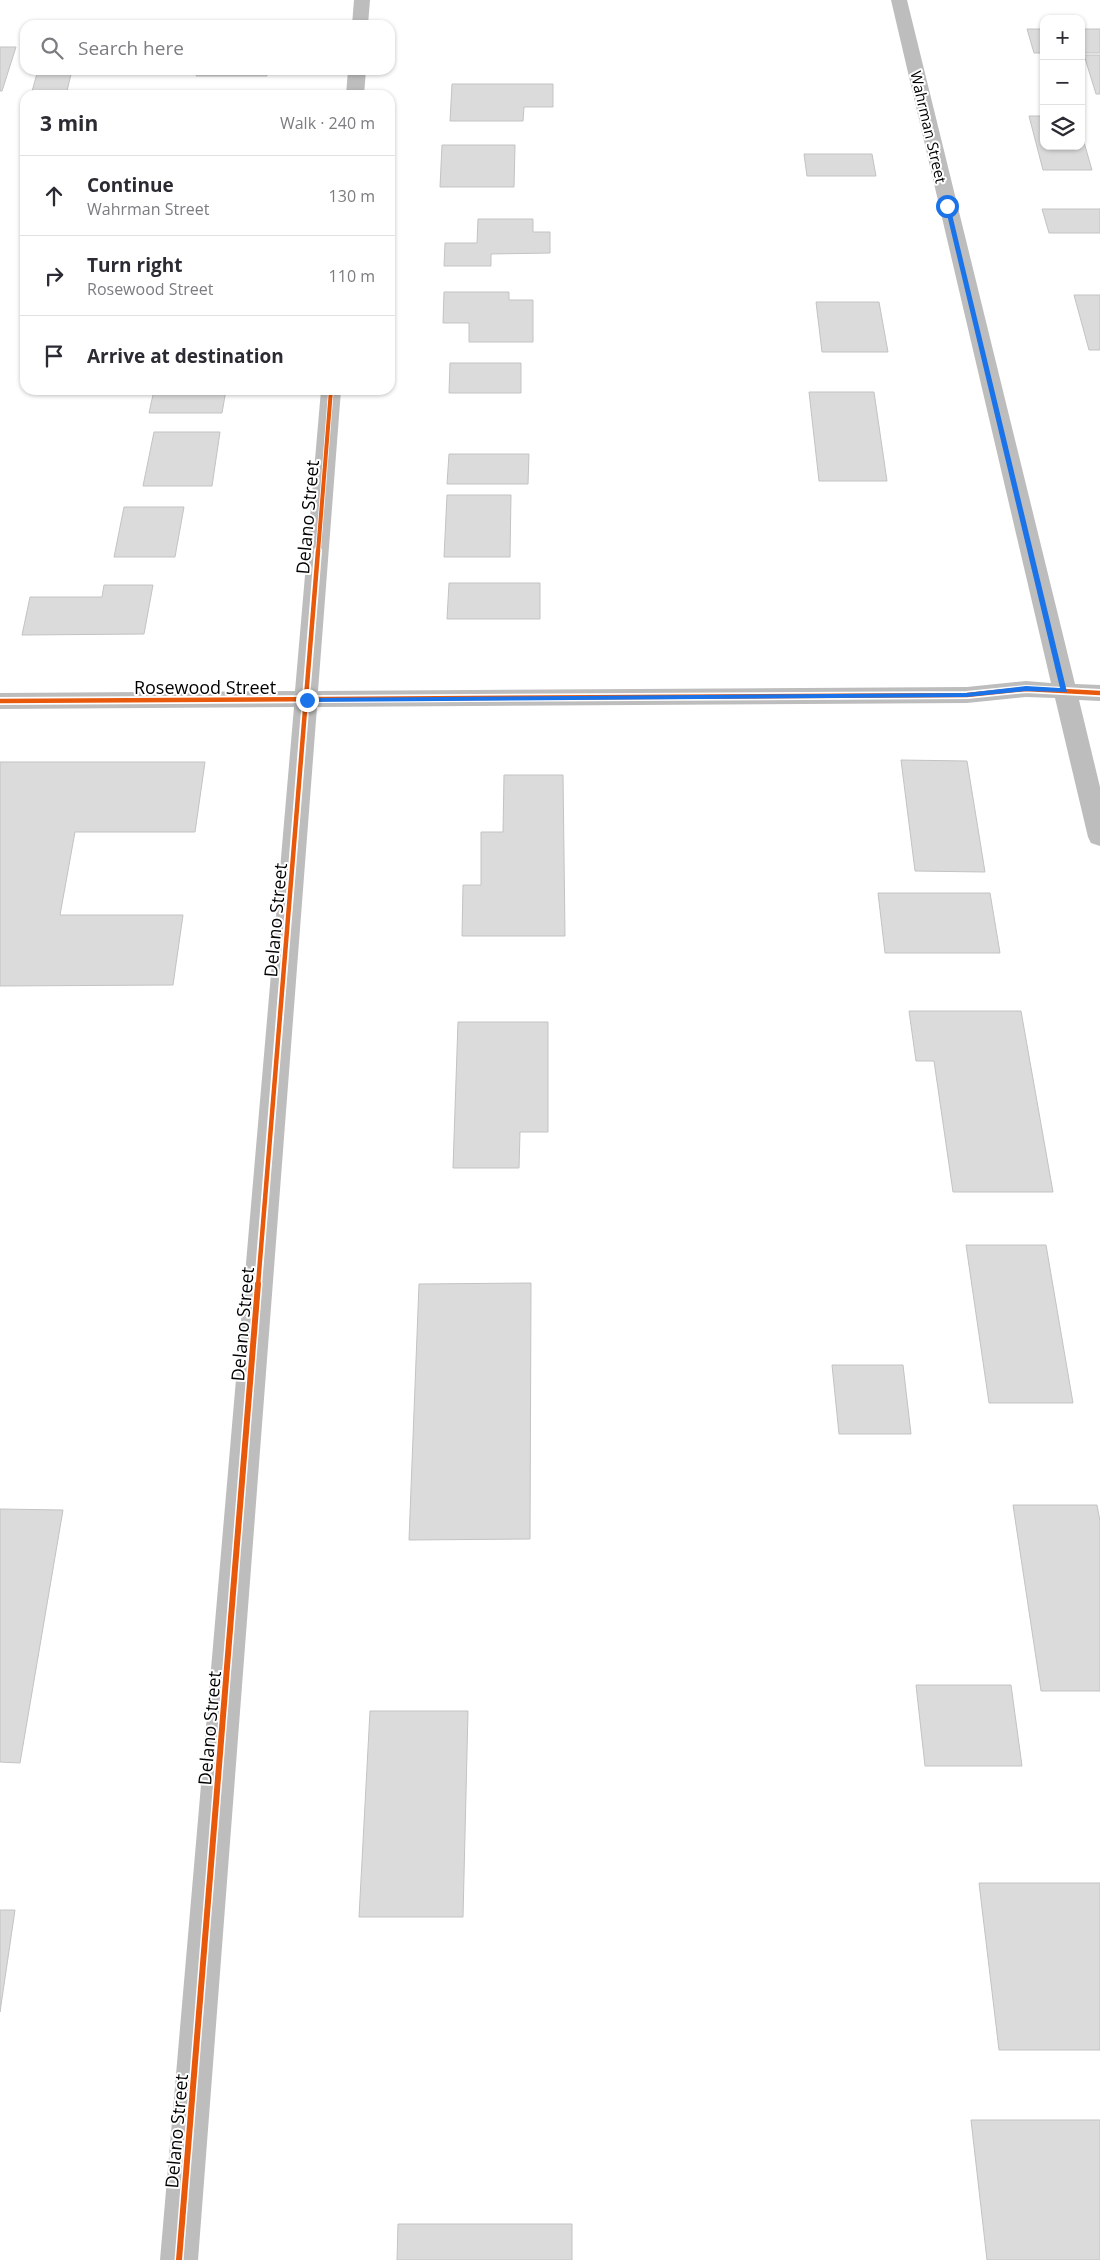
<!DOCTYPE html>
<html lang="en">
<head>
<meta charset="utf-8">
<style>
	:root { --surface:#fff; --page:#f7f7f7; --text:#2b2b33; --muted:#7c7c81; --line:#e1e1e2 }
	body { margin:0; font-family:"Open Sans",sans-serif; background:var(--page); color:var(--text) }
	.controls { position:absolute; right:15px; top:15px; display:grid; overflow:hidden; border-radius:10px; box-shadow:0 1px 4px #0004 }
	.controls button { width:45px; height:45px; display:grid; place-items:center; padding:0; border:0; border-bottom:1px solid var(--line); background:var(--surface); color:var(--text); font:25px sans-serif }
	.stop { position:absolute; width:15px; height:15px; margin:-11px; border:4px solid #1a73e8; border-radius:50%; background:#fff }
	.stop.end { background:#1a73e8; border-color:#fff; box-shadow:0 1px 5px #0008 }
	.list { margin:0; padding:0; list-style:none }
	h2 { display:flex; justify-content:space-between; align-items:center; height:65px; margin:0; padding:0 20px; font-size:21px }
	h2 small { font-size:16px; font-weight:400; color:var(--muted) }
	.list li { display:grid; grid-template-columns:32px 1fr auto; gap:15px; align-items:center; box-sizing:border-box; height:80px; padding:0 20px; border-top:1px solid var(--line) }
	.list b { display:block; font-size:19px; white-space:nowrap }
	.list p { margin:0; font-size:16px; white-space:nowrap; color:var(--muted) }
	.list em { font-size:16px; font-style:normal; color:var(--muted) }
	.icon { flex:none; width:28px; height:28px; fill:none; stroke:currentColor; stroke-width:2; stroke-linecap:round; stroke-linejoin:round }
	.map { position:relative; flex:none; width:1100px; height:2260px; overflow:hidden }
	.search { position:absolute; background:var(--surface); box-shadow:0 1px 4px #0004; left:20px; top:20px; width:375px; height:55px; display:flex; align-items:center; gap:12px; box-sizing:border-box; padding:0 18px; border-radius:15px; color:var(--muted); font-size:19px }
	.panel { position:absolute; background:var(--surface); box-shadow:0 1px 4px #0004; left:20px; top:90px; width:375px; height:305px; border-radius:15px }
	.map>svg:first-child { display:block }
	.building { fill:#dbdbdb; stroke:#c3c3c3 }
	.lines { fill:none; stroke-linecap:round; stroke-linejoin:round }
	.street { fill:#bdbdbd; fill-rule:evenodd }
	.cycleway-far2-casing { stroke:#fff; stroke-width:5.5 }
	.cycleway-far1-casing { stroke:#fff; stroke-width:8 }
	.cycleway-casing { stroke:#fff; stroke-width:9 }
	.cycleway-far2 { stroke:#e8590c; stroke-width:4 }
	.cycleway-far1 { stroke:#e8590c; stroke-width:4.5 }
	.cycleway { stroke:#e8590c; stroke-width:6 }
	.route { fill:#1a73e8 }
	.labels { text-anchor:middle; dominant-baseline:central; stroke-width:4; stroke-linejoin:round; paint-order:stroke }
	.far-street-label { font-size:15px; fill:#000; stroke:#fff }
	.street-label { font-size:18px; fill:#000; stroke:#fff }
</style>
</head>
<body>
<div class="map">
<svg width="1100" height="2260" viewBox="0 0 1100 2260">
	<rect width="100%" height="100%" fill="#fff"/>
	<!-- building -->
	<g class="building">
		<polygon points="1027,29 1044,29 1044,53 1034,53"/>
		<rect x="1081" y="29" width="19" height="24"/>
		<polygon points="0,47 16,47 2,91 0,91"/>
		<polygon points="1084,55 1100,55 1100,94 1096,94"/>
		<polygon points="38,70 72,70 66,95 31,95"/>
		<polygon points="198,70 268,70 267,76 196,76"/>
		<polygon points="452,84 553,84 553,107 524,107 523,121 450,121"/>
		<polygon points="1029,116 1044,116 1044,146 1081,146 1081,132 1092,170 1043,170"/>
		<polygon points="442,145 515,145 514,187 440,187"/>
		<polygon points="804,154 872,154 876,176 807,176"/>
		<polygon points="1042,209 1100,209 1100,233 1049,233"/>
		<polygon points="478,219 533,219 533,232 550,232 550,253 491,254 491,266 444,266 445,243 477,243"/>
		<polygon points="444,292 509,292 509,300 533,300 533,342 469,342 469,323 443,323"/>
		<polygon points="1074,295 1100,295 1100,350 1089,350"/>
		<polygon points="816,302 879,302 888,352 822,352"/>
		<polygon points="450,363 521,363 521,393 449,393"/>
		<polygon points="154,390 226,390 222,413 149,413"/>
		<polygon points="809,392 874,392 887,481 819,481"/>
		<polygon points="154,432 220,432 212,486 143,486"/>
		<polygon points="449,454 529,454 528,484 447,484"/>
		<polygon points="447,495 511,495 510,557 444,557"/>
		<polygon points="124,507 184,507 175,557 114,557"/>
		<polygon points="449,583 540,583 540,619 447,619"/>
		<polygon points="104,585 153,585 144,634 22,635 30,597 102,597"/>
		<polygon points="901,760 967,761 985,872 915,871"/>
		<polygon points="0,762 205,762 195,832 75,832 60,915 183,915 173,985 0,986"/>
		<polygon points="504,775 563,775 565,936 462,936 463,885 481,885 481,832 503,832"/>
		<polygon points="878,893 990,893 1000,953 885,953"/>
		<polygon points="909,1011 1021,1011 1053,1192 953,1192 934,1061 916,1061"/>
		<polygon points="458,1022 548,1022 548,1132 520,1132 519,1168 453,1168"/>
		<polygon points="966,1245 1046,1245 1073,1403 989,1403"/>
		<polygon points="531,1283 530,1539 409,1540 419,1284"/>
		<polygon points="832,1365 903,1365 911,1434 839,1434"/>
		<polygon points="1013,1505 1097,1505 1100,1521 1100,1691 1041,1691"/>
		<polygon points="0,1509 63,1510 20,1763 0,1762"/>
		<polygon points="916,1685 1011,1685 1022,1766 925,1766"/>
		<polygon points="370,1711 468,1711 463,1917 359,1917"/>
		<polygon points="979,1883 1100,1883 1100,2050 999,2050"/>
		<polygon points="0,1910 15,1910 0,2012"/>
		<polygon points="971,2120 1100,2120 1100,2260 987,2260"/>
		<polygon points="398,2224 572,2224 572,2260 397,2260"/>
	</g>
	<g class="lines">
		<!-- street -->
		<g class="street">
			<polygon points="354,0 370,0 368,25 352,25"/>
			<polygon points="891,0 907,0 1075,684 1100,685 1100,701 1079,700 1100,787 1100,846 1091,843 1088,837 1055,698 1026,697 967,703 317,707 198,2260 160,2260 294,707 0,709 0,693 295,691 321,390 341,390 318,691 967,687 1026,681 1051,683"/>
			<polygon points="348,70 366,70 364,95 346,95"/>
		</g>
		<defs>
			<polyline id="cycleway-far2" points="318,552 331,390"/>
			<g id="cycleway-far1">
				<polyline points="0,701 967,695 1026,689 1100,693"/>
				<polyline points="258,1285 318,551"/>
			</g>
			<polyline id="cycleway" points="179,2260 258,1284"/>
		</defs>
		<!-- cycleway-far2 casing -->
		<use href="#cycleway-far2" class="cycleway-far2-casing"/>
		<!-- cycleway-far1 casing -->
		<use href="#cycleway-far1" class="cycleway-far1-casing"/>
		<!-- cycleway casing -->
		<use href="#cycleway" class="cycleway-casing"/>
		<!-- cycleway-far2 -->
		<use href="#cycleway-far2" class="cycleway-far2"/>
		<!-- cycleway-far1 -->
		<use href="#cycleway-far1" class="cycleway-far1"/>
		<!-- cycleway -->
		<use href="#cycleway" class="cycleway"/>
	</g>
	<!-- route -->
	<polygon class="route" points="947,205 950,206 1067,692 1026,691 966,697 304,702 304,699 307,698 966,693 1026,686 1060,688 945,206"/>
	<g class="labels">
		<!-- far-street labels -->
		<g class="far-street-label">
			<text transform="translate(929 127) rotate(77)">Wahrman Street</text>
		</g>
		<!-- street labels -->
		<g class="street-label">
			<text transform="translate(307 517) rotate(-85)">Delano Street</text>
			<text x="205" y="687">Rosewood Street</text>
			<text transform="translate(275 920) rotate(-85)">Delano Street</text>
			<text transform="translate(242 1324) rotate(-85)">Delano Street</text>
			<text transform="translate(209 1728) rotate(-85)">Delano Street</text>
			<text transform="translate(176 2131) rotate(-85)">Delano Street</text>
		</g>
	</g>
</svg>
<div class="controls">
<button>+</button>
<button>−</button>
<button><svg class="icon" aria-label="layers" viewBox="0 0 24 24"><path d="M12 4l9 5-9 5-9-5zM3 14l9 5 9-5"/></svg></button>
</div>
<div class="stop" style="left:947px;top:206px"></div>
<div class="stop end" style="left:307px;top:700px"></div>
<div class="search"><svg class="icon" aria-label="search" viewBox="0 0 24 24"><circle cx="10" cy="10" r="6"/><path d="M15 15l6 6"/></svg>Search here</div>
<section class="panel">
<h2>3 min<small>Walk · 240 m</small></h2>
<ul class="list">
<li><svg class="icon" aria-label="ahead" viewBox="0 0 24 24"><path d="M12 20V5M6 11l6-6 6 6"/></svg><div><b>Continue</b><p>Wahrman Street</p></div><em>130 m</em></li>
<li><svg class="icon" aria-label="right" viewBox="0 0 24 24"><path d="M7 20v-9h11M14 6l5 5-5 5"/></svg><div><b>Turn right</b><p>Rosewood Street</p></div><em>110 m</em></li>
<li><svg class="icon" aria-label="arrive" viewBox="0 0 24 24"><path d="M6 21V4h12l-3 4 3 4H6"/></svg><div><b>Arrive at destination</b></div></li>
</ul>
</section>
</div>
</body>
</html>
